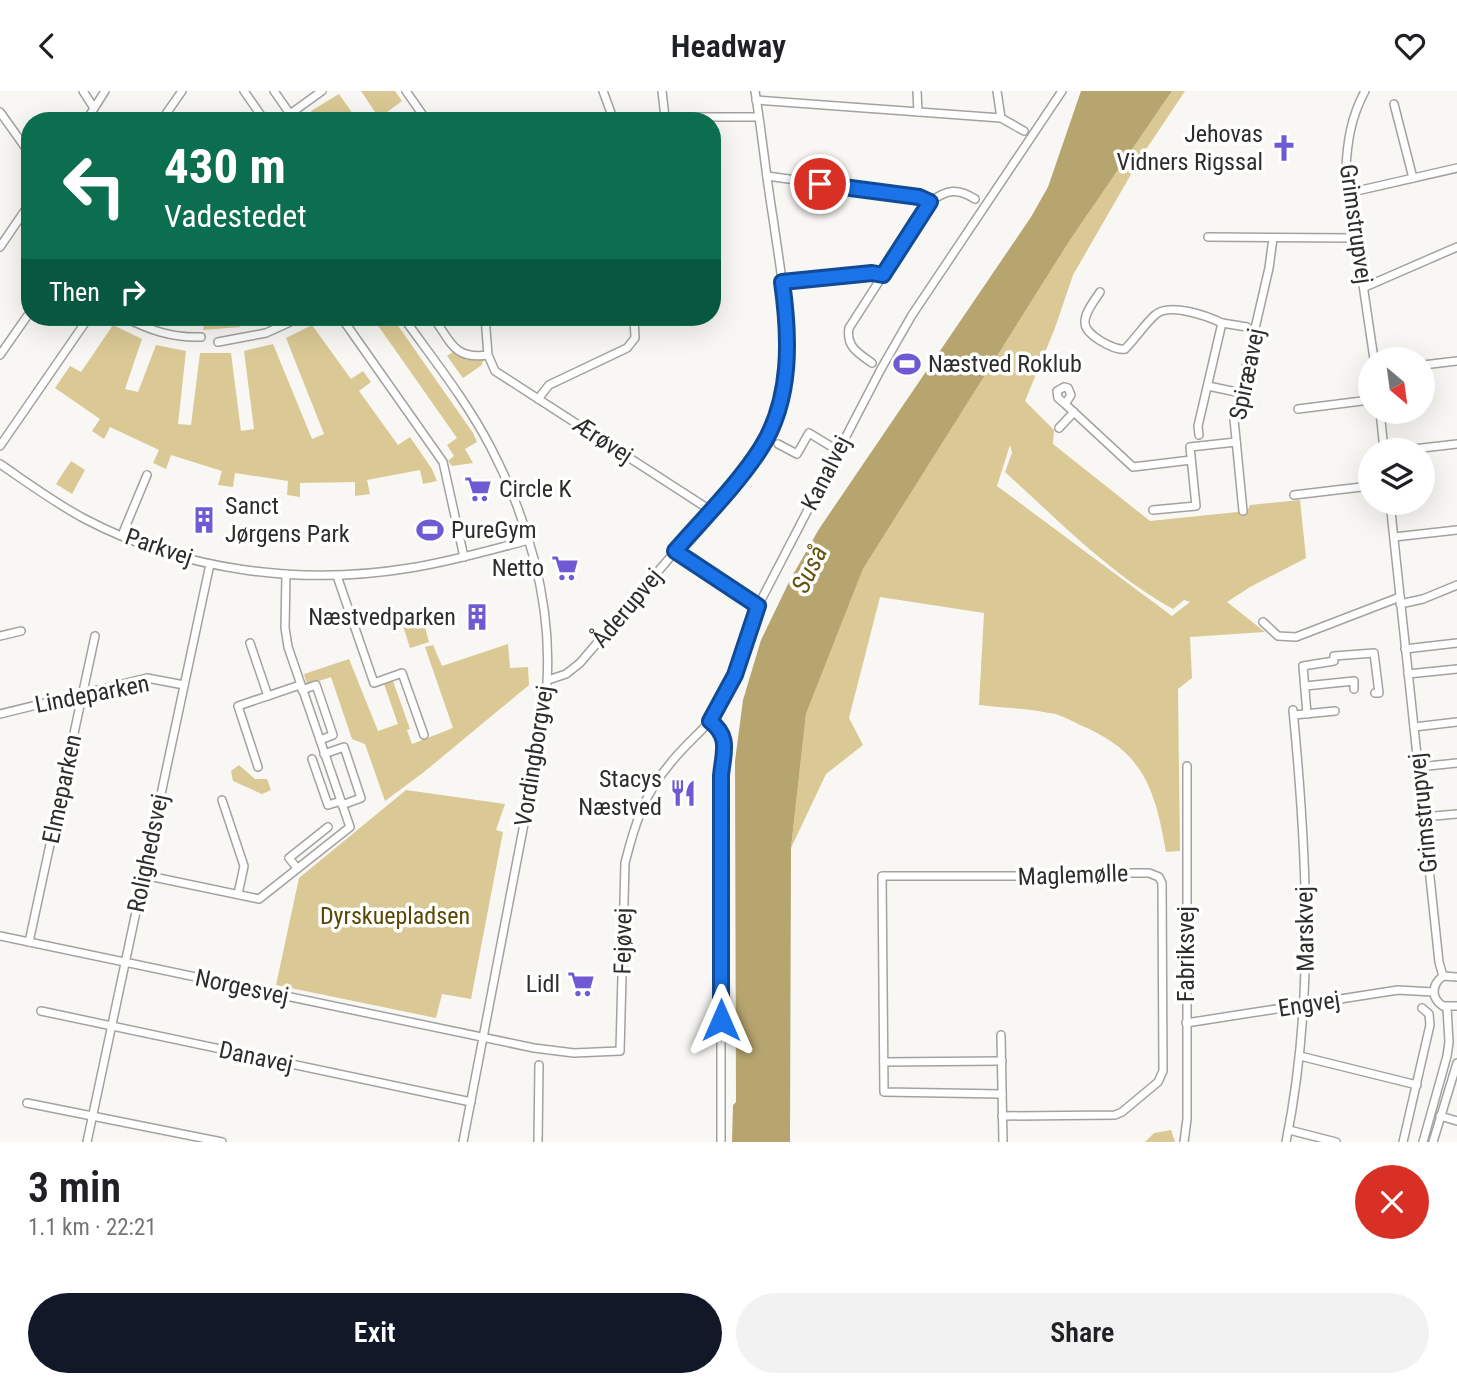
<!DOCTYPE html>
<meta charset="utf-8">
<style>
body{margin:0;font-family:"Roboto Condensed",sans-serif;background:#f2f2f2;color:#202124;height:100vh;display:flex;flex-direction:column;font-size:26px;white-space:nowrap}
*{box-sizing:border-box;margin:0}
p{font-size:23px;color:#757577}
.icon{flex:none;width:38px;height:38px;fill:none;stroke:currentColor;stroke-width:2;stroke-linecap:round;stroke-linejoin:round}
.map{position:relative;height:1051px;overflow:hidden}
.side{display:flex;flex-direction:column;background:#fff;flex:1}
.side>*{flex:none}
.top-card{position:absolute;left:21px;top:21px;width:700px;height:214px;border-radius:28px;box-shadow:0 7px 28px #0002;background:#0b6e4f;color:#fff;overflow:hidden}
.needle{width:46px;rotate:151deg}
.tools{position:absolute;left:1358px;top:256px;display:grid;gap:14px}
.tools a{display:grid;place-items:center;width:77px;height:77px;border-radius:50%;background:#fff;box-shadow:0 7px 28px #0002;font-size:35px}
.pin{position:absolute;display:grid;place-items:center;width:60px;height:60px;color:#fff;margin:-30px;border:4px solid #fff;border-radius:50%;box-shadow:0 2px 7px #0007}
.me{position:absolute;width:77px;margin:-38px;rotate:0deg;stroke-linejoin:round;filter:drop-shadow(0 0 5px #0008)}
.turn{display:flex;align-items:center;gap:24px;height:147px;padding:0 28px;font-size:32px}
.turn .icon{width:91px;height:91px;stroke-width:2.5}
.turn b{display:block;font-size:49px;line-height:60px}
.then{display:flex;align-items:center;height:66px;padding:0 28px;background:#0003;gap:14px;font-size:26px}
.round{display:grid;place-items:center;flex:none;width:74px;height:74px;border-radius:37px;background:#f2f2f2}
.headline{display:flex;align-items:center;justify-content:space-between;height:119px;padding:0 28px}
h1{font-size:42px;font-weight:600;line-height:52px}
.button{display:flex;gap:14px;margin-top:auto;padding:14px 28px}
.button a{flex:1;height:80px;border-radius:42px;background:#111827;color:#fff;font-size:28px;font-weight:600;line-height:80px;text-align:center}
.button a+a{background:#f2f2f2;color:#202124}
header{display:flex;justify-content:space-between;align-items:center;height:91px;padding:0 28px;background:#fff;font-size:32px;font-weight:600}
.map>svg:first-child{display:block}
</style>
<header><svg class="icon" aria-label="back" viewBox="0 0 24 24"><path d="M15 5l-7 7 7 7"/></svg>Headway<svg class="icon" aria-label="heart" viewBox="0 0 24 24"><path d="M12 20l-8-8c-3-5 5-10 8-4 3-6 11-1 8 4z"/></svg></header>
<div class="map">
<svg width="1457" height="1051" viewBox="0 0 1457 1051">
<rect width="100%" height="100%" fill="#f8f7f3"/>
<g fill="#dac994" fill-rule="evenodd">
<path d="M361,0h34l7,10 -23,17z"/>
<path d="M1172,0h13l-44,66 -68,118 -18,53 -30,73 29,29 -1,14 97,77 97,-10 3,-6 50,-5 6,58 -56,29 -23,15 38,30 -75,5 2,41 -14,11 2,162 -14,1c-11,-64 -23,-101 -86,-127 -10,-5 -20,-11 -31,-12 -23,-5 -47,-5 -70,-8l5,-92 -104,-16 -31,121 14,27 -37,29 -35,74 15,-134 57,-145 207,-329zM1010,354l2,8 -7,19c53,48 105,102 168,137l11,-9 6,2 -18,14 -175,-130z"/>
<path d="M339,3l19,27h-40l-7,-10z"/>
<path d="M206,226h32l2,10 -37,3z"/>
<path d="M372,226h20l81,116 4,9 -12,7 8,14 -21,3 -4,-5 6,-5 -7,-11 10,-7z"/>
<path d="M113,234l29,14 -17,50 13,3 18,-47 30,6 -8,73 13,1 9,-72h31l10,78 13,-2 -10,-78 29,-7 39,95 12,-5 -38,-96 26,-13 39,54 12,-8 8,11 -12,9 39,54 12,-8 22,32 5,12 -14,3 -3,-14 -53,10 3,14 -15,2v-14l-55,1v14l-13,-2 1,-14 -53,-8 -2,14 -15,-2 4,-14 -51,-16 -5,14 -13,-6 6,-13 -49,-23 -6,12 -12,-8 8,-12 -45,-31 15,-22 11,6z"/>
<path d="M454,260l13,9h16l-1,5 -19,13 -16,-22z"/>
<path d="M71,370l14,9 -13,24 -16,-10z"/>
<path d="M423,529l6,22 -19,6 -7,-22z"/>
<path d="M508,553l2,24 18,-1 1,18 -105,87 -39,29 -20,-57 -13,-5 -21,-62 -24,8 -3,-11 45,-15 29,72 20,-7 -14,-40 9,-3 17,48 -3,1 5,14 41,-16 -28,-81 8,-2 9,21z"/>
<path d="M239,674l16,14h12l4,11 -9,4 -29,-13 -2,-10z"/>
<path d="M406,699l99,14 -9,26 7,2 -32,167 -29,-5 -6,24 -160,-33 23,-107z"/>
<path d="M1171,1039l4,12h-30l9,-9z"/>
</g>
<path fill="#b6a56e" d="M1081,0h91l-102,149 -207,329 -57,145 -15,134 -1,294h-58l1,-37 3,-3 -1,-341 8,-61 18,-60 29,-60 29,-51 212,-312 17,-30z"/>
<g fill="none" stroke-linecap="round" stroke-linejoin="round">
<defs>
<g id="minor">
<path d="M83,0l11,17"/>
<path d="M244,0l21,30"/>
<path d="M274,0l21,30"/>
<path d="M406,0l21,30"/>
<path d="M603,0l11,30"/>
<path d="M662,0l3,26"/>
<path d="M917,0l1,21"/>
<path d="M997,0l4,27"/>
<path d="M1365,0c-14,26 -18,51 -19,79l28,189"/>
<path d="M756,9l245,18 23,13"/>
<path d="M1394,13l19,74"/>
<path d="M0,21l30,42"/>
<path d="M290,23l32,-23"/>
<path d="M86,30l19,-30"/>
<path d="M161,30l21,-30"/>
<path d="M643,30l22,-4h93"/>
<path d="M767,85l152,21 11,5c17,-13 28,-14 45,-3"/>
<path d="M1348,102l109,-25"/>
<path d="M1208,146l149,1"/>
<path d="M0,156l30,-44"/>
<path d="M782,191l90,-9 11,2"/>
<path d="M1365,196l92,-40"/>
<path d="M1100,201c-5,8 -16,21 -15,31 0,12 30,28 40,26 11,-11 19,-24 30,-34 14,-13 52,1 67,8l-24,103 1,9"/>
<path d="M124,226c25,13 48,21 77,20"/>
<path d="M341,226l102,145 21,95"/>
<path d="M403,226c30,42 63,83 87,129 37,71 62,154 57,236 0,16 -3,32 -5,48l-79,412"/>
<path d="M433,226c18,25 21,43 55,38"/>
<path d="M485,226l3,38 7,16 215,139"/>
<path d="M1222,232l25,4"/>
<path d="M218,251l48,-9 35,-16"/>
<path d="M0,264l30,-43"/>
<path d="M872,272c-14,-10 -26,-16 -23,-35l81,-126"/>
<path d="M1423,274l34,-4"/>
<path d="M1208,295l33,7"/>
<path d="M538,308l11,-14 78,-37 8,-10 -1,-21"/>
<path d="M1065,313l6,-9 -3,-7 -4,-1 -7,4 1,7 7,6 68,63 58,-7"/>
<path d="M1298,318l72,-9"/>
<path d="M1380,320l4,39"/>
<path d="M1059,337l15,-16"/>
<path d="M778,353l19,10 12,-21 28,17"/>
<path d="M0,355l89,-129"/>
<path d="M1405,359l52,-6"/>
<path d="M0,373c28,19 55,39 85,55 99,52 216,67 325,49 40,-6 80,-18 119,-28"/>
<path d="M1294,404l76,-9"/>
<path d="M1390,411l49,460 4,14"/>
<path d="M1153,419l43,-4 -6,-59 46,-5"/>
<path d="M1243,420l-9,-92 35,-151 4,-30"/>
<path d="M122,444l25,-60"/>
<path d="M1394,446l63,-7"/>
<path d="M675,460l83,55"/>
<path d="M337,485l37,107 28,-10 22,62"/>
<path d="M1400,513l23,-5 34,-14"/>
<path d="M1263,531l15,14 18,1 104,-40"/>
<path d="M0,545l21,-5"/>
<path d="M250,552l18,53"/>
<path d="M1405,558l52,-6"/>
<path d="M1408,583l49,-5"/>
<path d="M548,589l18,-6 14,-11 173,-203c51,-77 32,-157 20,-242 -7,-42 -11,-85 -18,-127"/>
<path d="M1305,595l49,-5v8"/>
<path d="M302,599l14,-5 17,50 -13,5"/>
<path d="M0,623l147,-36 37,7"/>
<path d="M1307,623l-4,-48 31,-5v-5l40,-3 5,40h-4"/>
<path d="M1294,624l41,-4"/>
<path d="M1414,636l43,-5"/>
<path d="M324,663l20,-7 17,51 -19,7"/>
<path d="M312,668l16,46 13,-4"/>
<path d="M258,676l-20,-61 62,-21"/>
<path d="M1418,676l39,-4"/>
<path d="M222,709l22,66 -6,28"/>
<path d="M1423,726l34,-3"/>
<path d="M297,777l-8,-10 39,-31"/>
<path d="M144,784l115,24 91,-72 -62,-180 -3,-19 1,-54"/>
<path d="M0,845l534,112 40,5 46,-2 5,-188c9,-36 19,-69 44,-98 12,-16 28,-29 41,-44"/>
<path d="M29,851l66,-306"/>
<path d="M1457,886l-14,-1c-12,9 -12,22 0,30h14"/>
<path d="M41,920l430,91"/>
<path d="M1186,932l212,-33 35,2"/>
<path d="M1001,944l2,107"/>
<path d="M1300,965l117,29"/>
<path d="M884,971l118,-1"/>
<path d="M1002,1003l-118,-2 -2,-216h181l9,-3h77l10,4 3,6 1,188 -5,11 -36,30 -7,3 -113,1"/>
<path d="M27,1012l195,39"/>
<path d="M1440,1025l17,5"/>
<path d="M1289,1039l47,12"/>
<path d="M87,1051l123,-578"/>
<path d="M538,1051l1,-77"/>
<path d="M721,1051v-366c2,-23 10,-40 -11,-55l17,-26 8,-19 23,-70 123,-237 31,-54 150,-224"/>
<path d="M1184,1051l3,-23v-353"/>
<path d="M1286,1051c29,-142 21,-288 7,-432"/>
<path d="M1403,1051l27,-117 -1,-11 -7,-6"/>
<path d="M1423,1051l24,-86 2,-14 -2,-34"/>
<path d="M1433,1051l24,-79"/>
</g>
</defs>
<use href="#minor" stroke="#a3a29f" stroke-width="10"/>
<use href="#minor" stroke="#fff" stroke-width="7"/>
</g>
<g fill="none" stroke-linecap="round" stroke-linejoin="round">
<defs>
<path id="route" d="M721,929v-244c2,-23 10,-39 -11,-55l25,-46 23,-69 -83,-55c28,-32 64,-68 86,-103 31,-49 29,-110 21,-166l90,-9 11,2 47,-73 -11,-5 -99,-13"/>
</defs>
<use href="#route" stroke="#114b97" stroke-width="18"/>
<use href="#route" stroke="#1a73e8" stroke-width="12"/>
</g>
<defs>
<symbol id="church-bare" viewBox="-9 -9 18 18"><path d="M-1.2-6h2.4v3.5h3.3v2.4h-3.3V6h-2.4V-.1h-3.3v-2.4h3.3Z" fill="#705ad4" stroke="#fff" stroke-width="2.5" paint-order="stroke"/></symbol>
<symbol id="stadium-bare" viewBox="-9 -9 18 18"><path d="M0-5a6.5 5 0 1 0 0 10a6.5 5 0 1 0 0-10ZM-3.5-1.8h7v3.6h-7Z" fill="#705ad4" stroke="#fff" stroke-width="2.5" paint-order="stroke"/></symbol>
<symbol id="supermarket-bare" viewBox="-9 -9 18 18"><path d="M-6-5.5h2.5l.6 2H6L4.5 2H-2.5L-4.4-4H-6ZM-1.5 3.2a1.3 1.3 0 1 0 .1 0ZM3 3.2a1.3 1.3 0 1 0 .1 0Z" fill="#705ad4" stroke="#fff" stroke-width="2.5" paint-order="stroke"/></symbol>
<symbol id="building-bare" viewBox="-9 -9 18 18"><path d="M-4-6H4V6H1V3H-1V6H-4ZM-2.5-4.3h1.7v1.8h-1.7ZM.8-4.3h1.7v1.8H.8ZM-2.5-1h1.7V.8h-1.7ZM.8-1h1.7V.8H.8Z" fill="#705ad4" stroke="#fff" stroke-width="2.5" paint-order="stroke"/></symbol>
<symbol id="restaurant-bare" viewBox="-9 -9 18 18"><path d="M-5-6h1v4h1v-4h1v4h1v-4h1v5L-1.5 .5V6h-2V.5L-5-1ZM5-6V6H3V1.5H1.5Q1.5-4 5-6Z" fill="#705ad4" stroke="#fff" stroke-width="2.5" paint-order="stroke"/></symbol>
</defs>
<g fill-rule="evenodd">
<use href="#church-bare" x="1265" y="38" width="38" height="38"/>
<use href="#stadium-bare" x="888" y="254" width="38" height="38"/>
<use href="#supermarket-bare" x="459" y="379" width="38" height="38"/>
<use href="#building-bare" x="185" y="410" width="38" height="38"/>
<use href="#stadium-bare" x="411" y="420" width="38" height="38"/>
<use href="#supermarket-bare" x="546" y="458" width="38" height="38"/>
<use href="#building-bare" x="458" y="507" width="38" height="38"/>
<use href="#restaurant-bare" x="664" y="683" width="38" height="38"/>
<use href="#supermarket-bare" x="562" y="874" width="38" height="38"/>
</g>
<g text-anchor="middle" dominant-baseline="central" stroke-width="7" stroke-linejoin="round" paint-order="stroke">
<g font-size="24" fill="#2d2d2b" stroke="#fff" text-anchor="end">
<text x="1263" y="43">Jehovas<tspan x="1263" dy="28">Vidners Rigssal</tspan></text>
<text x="928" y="273" text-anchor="start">Næstved Roklub</text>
<text x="499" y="398" text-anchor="start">Circle K</text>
<text x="225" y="415" text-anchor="start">Sanct<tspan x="225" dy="28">Jørgens Park</tspan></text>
<text x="451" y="439" text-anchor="start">PureGym</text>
<text x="544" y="477">Netto</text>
<text x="456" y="526">Næstvedparken</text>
<text x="662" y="688">Stacys<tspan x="662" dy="28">Næstved</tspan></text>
<text x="560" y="893">Lidl</text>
</g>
<g font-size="24" fill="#2d2d2b" stroke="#fff">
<text transform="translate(1356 133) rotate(82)">Grimstrupvej</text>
<text transform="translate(1247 283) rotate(-78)">Spiræavej</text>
<text transform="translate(603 349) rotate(33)">Ærøvej</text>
<text transform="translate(826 382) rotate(-63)">Kanalvej</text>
<text transform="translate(159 456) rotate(19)">Parkvej</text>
<text transform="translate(627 517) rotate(-50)">Åderupvej</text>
<text transform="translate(92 603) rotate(-11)">Lindeparken</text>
<text transform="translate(534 665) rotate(-81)">Vordingborgvej</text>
<text transform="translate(62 698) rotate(-78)">Elmeparken</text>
<text transform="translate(1423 722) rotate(-96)">Grimstrupvej</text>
<text transform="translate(148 762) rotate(-78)">Rolighedsvej</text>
<text transform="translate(1073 784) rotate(-2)">Maglemølle</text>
<text transform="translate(1305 838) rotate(-91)">Marskvej</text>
<text transform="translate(623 850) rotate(-89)">Fejøvej</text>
<text transform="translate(1186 863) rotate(-90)">Fabriksvej</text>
<text transform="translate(242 896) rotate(12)">Norgesvej</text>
<text transform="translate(1309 913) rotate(-9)">Engvej</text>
<text transform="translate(256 966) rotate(12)">Danavej</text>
</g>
<g font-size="24" fill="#5a4800" stroke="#fff">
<text x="395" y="825">Dyrskuepladsen</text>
</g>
<g font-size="26" font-style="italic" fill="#655311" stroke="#fff">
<text transform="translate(809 478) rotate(-64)">Suså</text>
</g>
</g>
</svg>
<div class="tools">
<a><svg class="needle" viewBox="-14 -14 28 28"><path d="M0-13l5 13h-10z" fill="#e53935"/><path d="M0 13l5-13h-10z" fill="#757577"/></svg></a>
<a><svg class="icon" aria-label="layers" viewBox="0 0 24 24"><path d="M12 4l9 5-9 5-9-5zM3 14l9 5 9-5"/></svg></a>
</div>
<div class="pin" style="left:820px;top:93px;background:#d93025"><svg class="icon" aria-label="arrive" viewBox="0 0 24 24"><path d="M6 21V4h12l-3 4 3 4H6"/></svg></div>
<svg class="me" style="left:721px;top:929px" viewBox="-20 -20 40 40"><path d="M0-17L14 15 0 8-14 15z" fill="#1a73e8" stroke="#fff" stroke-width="4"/></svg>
<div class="top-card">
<div class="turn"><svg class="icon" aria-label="left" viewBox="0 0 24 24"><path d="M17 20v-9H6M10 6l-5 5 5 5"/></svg><div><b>430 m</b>Vadestedet</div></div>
<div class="then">Then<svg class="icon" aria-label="right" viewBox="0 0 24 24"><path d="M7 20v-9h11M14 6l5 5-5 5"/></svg></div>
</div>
</div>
<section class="side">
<div class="headline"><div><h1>3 min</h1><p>1.1 km · 22:21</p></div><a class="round" style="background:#d93025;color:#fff"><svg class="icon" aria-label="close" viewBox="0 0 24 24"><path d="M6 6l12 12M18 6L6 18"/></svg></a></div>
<div class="button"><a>Exit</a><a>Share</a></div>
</section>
